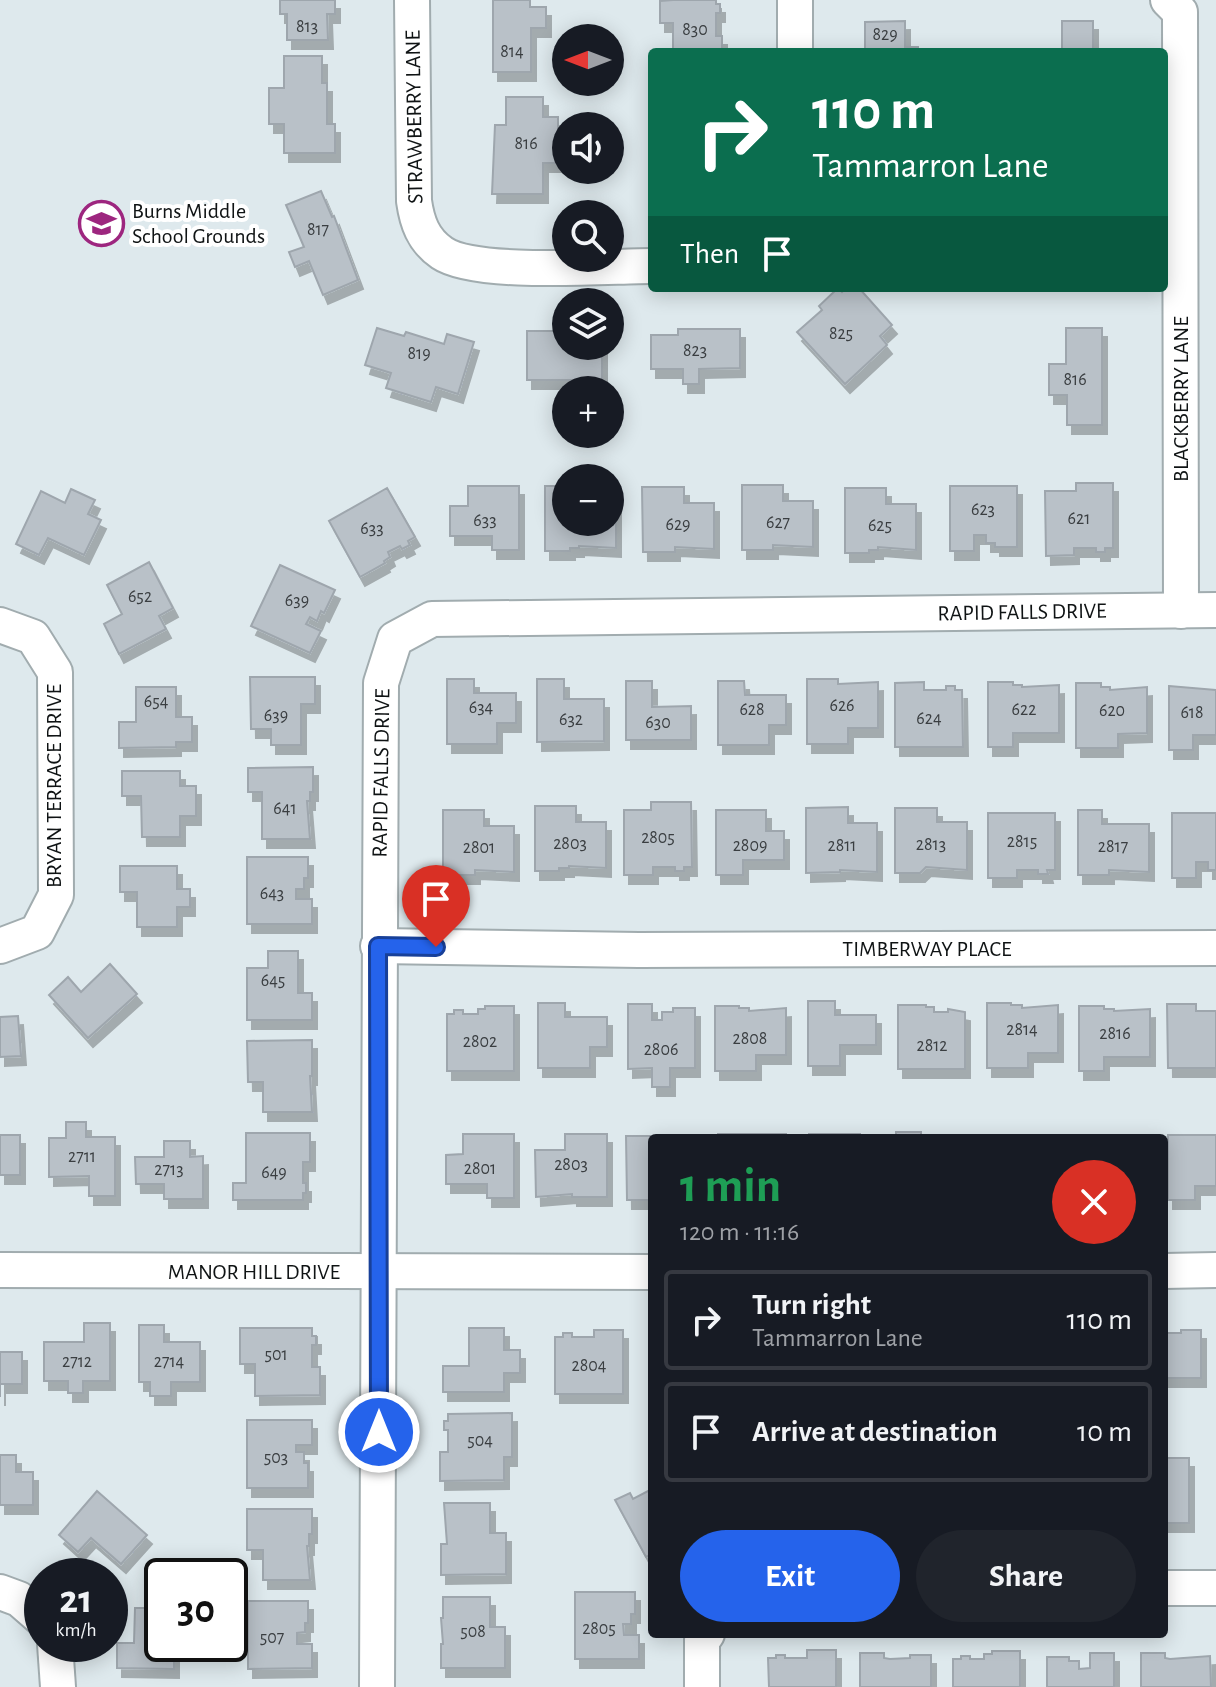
<!DOCTYPE html>
<meta charset="utf-8">
<style>
body{margin:0;font-family:"Alegreya Sans",sans-serif;background:#20242c;color:#f1f3f6;height:100vh;display:flex;flex-direction:column;font-size:30px;white-space:nowrap}
*{box-sizing:border-box;margin:0}
p{font-size:26px;color:#9ea1a6}
.icon{flex:none;width:44px;height:44px;fill:none;stroke:currentColor;stroke-width:2;stroke-linecap:round;stroke-linejoin:round}
.map{position:relative;flex:1;overflow:hidden}
.details{position:absolute;left:648px;top:1134px;width:520px;height:504px;display:flex;flex-direction:column;background:#171b24;border-radius:8px;box-shadow:0 4px 20px #0003}
.details>*{flex:none}
.banner{position:absolute;left:648px;top:48px;width:520px;height:244px;border-radius:8px;box-shadow:0 4px 20px #0003;background:#0b6e4f;color:#fff;overflow:hidden}
.needle{width:52px;rotate:270deg}
.buttons{position:absolute;left:552px;top:24px;display:grid;gap:16px}
.buttons a{display:grid;place-items:center;width:72px;height:72px;border-radius:50%;background:#171b24;box-shadow:0 4px 20px #0003;font-size:40px}
.speed{position:absolute;left:24px;top:1558px;display:flex;gap:16px;font-size:40px;font-weight:700;text-align:center}
.speed>*{display:grid;place-content:center;width:104px;height:104px;border-radius:50%;background:#171b24;box-shadow:0 4px 20px #0003;line-height:1}
.speed small{font-size:20px;font-weight:400}
.speed .limit{border:4px solid #111;border-radius:12px;background:#fff;color:#111}
.pin{position:absolute;display:grid;place-items:center;width:68px;height:68px;color:#fff;margin:-82px -34px;border-radius:50% 50% 50% 0;rotate:-45deg;box-shadow:0 0 8px #0007}
.pin .icon{rotate:45deg}
.me{position:absolute;width:88px;margin:-44px;rotate:0deg;stroke-linejoin:round;filter:drop-shadow(0 0 6px #0008)}
.turn{display:flex;align-items:center;gap:28px;height:168px;padding:0 32px;font-size:36px}
.turn .icon{width:104px;height:104px;stroke-width:2.5}
.turn b{display:block;font-size:56px;line-height:68px}
.then{display:flex;align-items:center;height:76px;padding:0 32px;background:#0003;gap:16px;font-size:30px}
.round{display:grid;place-items:center;flex:none;width:84px;height:84px;border-radius:42px;background:#20242c}
.head{display:flex;align-items:center;justify-content:space-between;height:136px;padding:0 32px}
h1{font-size:48px;font-weight:600;line-height:60px;color:#1e9e55}
.action{display:flex;gap:16px;margin-top:auto;padding:16px 32px}
.action a{flex:1;height:92px;border-radius:48px;background:#2563eb;color:#fff;font-size:32px;font-weight:600;line-height:92px;text-align:center}
.action a+a{background:#20242c;color:#f1f3f6}
ul{padding:0;list-style:none}
li{display:flex;align-items:center;gap:24px;height:100px;margin:0 16px 12px;padding:0 16px;border:4px solid #363941;border-radius:8px}
li div{flex:1}
li b{display:block;font-size:30px}
li em{font-style:normal}
.map>svg:first-child{display:block}
</style>
<div class="map">
<svg width="1216" height="1687" viewBox="0 0 1216 1687">
<defs>
<filter id="shadow"><feDropShadow dx="5" dy="9" stdDeviation="0" flood-color="#0004"/></filter>
</defs>
<rect width="100%" height="100%" fill="#dee9ed"/>
<g fill="#b9c1c8" stroke="#9ea6ad" stroke-width="2" filter="url(#shadow)">
<path d="M280,0h55v14h-8l1,26h-41v-26h-7z"/>
<path d="M493,0h37v7h16v21h-15v44h-38z"/>
<path d="M673,0h43v4h4v9h-4v23h6v16h-49v-29h-13v-22z"/>
<path d="M905,21v26h13v5h-53v-30z"/>
<rect x="1062" y="21" width="31" height="31"/>
<path d="M284,56h38v27h5v41h8v29h-51v-29h-15v-36h15z"/>
<path d="M506,97h37v20h15v46h-15v31h-51l3,-69h11z"/>
<path d="M321,191l11,26 2,-1 24,64 -35,15 -14,-34 -14,6 -6,-15 15,-5 -18,-42z"/>
<path d="M838,288l4,4 4,-4h13l33,37 -12,11 7,9 -42,39 -48,-52 25,-22 -3,-4z"/>
<path d="M377,328l27,8 2,-4 38,12 3,-10 27,8 -16,52 -22,-7 -5,15 -45,-14 5,-15 -26,-8z"/>
<path d="M1066,328h36v97h-35v-30h-18v-31h17z"/>
<path d="M678,329h62v39l-41,1v15h-16v-15h-32v-34h27z"/>
<path d="M527,331h28l1,7h10v8h36v34h-75z"/>
<path d="M1076,483h37v65h-8v4h-9v-4h-22v7l-28,1 -1,-65h31z"/>
<path d="M742,485h41v16h30v46l-40,-2v5h-31z"/>
<path d="M468,486h51v64h-27v-14h-42v-30h18z"/>
<path d="M545,486h21v36h44v-21h6v47l-37,-2v2h-9v3h-25z"/>
<path d="M950,486h67v61h-22v-4h-9v-8h-12v16h-24z"/>
<path d="M642,487h42v16h30v46l-39,-2v5h-32z"/>
<path d="M387,488l28,49 -7,4 2,4 -8,4 -2,-3 -12,6 2,5 -6,4 1,2 -25,14 -31,-56z"/>
<path d="M845,488h41v16h30v46l-38,-3v3h-9v3h-24z"/>
<path d="M71,489l24,11 -7,14 13,6 -17,35 -36,-17 -9,17 -23,-11 25,-53 24,12z"/>
<path d="M149,562l24,46 -14,8 7,13 -47,25 -15,-30 18,-10 -15,-29z"/>
<path d="M280,565l55,25 -11,23 -3,-2 -4,10 -7,-4 -4,7 15,7 -11,22 -59,-27z"/>
<path d="M250,677h65v27h-14v41h-30v-16h-20z"/>
<path d="M447,679h27v14h42v30h-19v21h-50z"/>
<path d="M537,679h27v20h40v42l-67,1z"/>
<path d="M807,679h31v5l40,-2v46h-30v16h-41z"/>
<path d="M626,681h26v26l39,-1v34h-65z"/>
<path d="M718,681h26l1,14h41v30h-17v20h-51z"/>
<path d="M924,682v8h22v-4h9v4h7l1,57h-68v-64z"/>
<path d="M988,682h25v3h9v2l37,-2v48h-46v14h-25z"/>
<path d="M1076,683h25v4h9v3l37,-3v46l-29,1v14h-42z"/>
<path d="M1169,686l47,4v45h-23v15h-24z"/>
<path d="M136,687h40v30h16v25h-16v5l-57,1v-26h17z"/>
<path d="M313,767v25h-3v9h-3l3,38h-48v-47h-14v-24z"/>
<path d="M122,771h58v15h16v30h-16v21h-38l-1,-41h-19z"/>
<path d="M651,802h40l1,65h-8v4h-9v-4h-22v8h-29v-65h27z"/>
<path d="M535,806h41v16h30v46l-37,-2v2h-10v3h-24z"/>
<path d="M848,807v16h29v49l-37,-2v2l-34,1v-65z"/>
<path d="M895,808h42v14h30v48l-41,-3 -6,6h-25z"/>
<path d="M443,810h41v16h30v46l-39,-2v5h-32z"/>
<path d="M716,810h50v21h18v29h-41v15h-27z"/>
<path d="M1078,810h24v14h47v48l-40,-2v5h-31z"/>
<path d="M988,813h67v57h-8l1,4h-10v-4h-21v8h-29z"/>
<path d="M1172,813h44v57h-8v-8h-12v16h-24z"/>
<path d="M247,857h61v21h-4v11h-8v10h16v25h-65z"/>
<path d="M120,866h57v23h13v18h-13v20h-40v-35h-17z"/>
<path d="M268,951h30v42h14v27h-65v-52h21z"/>
<path d="M110,964l27,30 -49,44 -39,-43 19,-18 13,15z"/>
<path d="M808,1001h27v14h41v30h-36v21h-32z"/>
<path d="M538,1003h27v14h42v30h-17v21h-52z"/>
<path d="M987,1003h24v2h11v3l36,-3v48h-30v15h-41z"/>
<path d="M628,1004h24v16h10v-8h11v-4h22v60h-25v19h-18v-19l-24,1z"/>
<path d="M1167,1004h29v7h20v57h-48z"/>
<path d="M898,1005h28v2h8v5h14v-3l17,3v57h-67z"/>
<path d="M485,1006h29v65h-67v-57h7v-4h9v4h15v-5h7z"/>
<path d="M715,1006h24v2h10v3l37,-3v47h-30v16h-41z"/>
<path d="M1079,1006h25v3h10v2l36,-2v48h-46v14h-25z"/>
<path d="M18,1016l3,40 -21,1v-40z"/>
<path d="M312,1040v36h-2l2,36h-49v-30h-15l-1,-41z"/>
<path d="M66,1122h20v15h29v59h-26v-20l-40,1v-39h17z"/>
<rect x="896" y="1132" width="25" height="6"/>
<path d="M246,1133h64v29h-7v21h3v10h-3v7h-70v-17h13z"/>
<path d="M463,1134h51v64h-27v-14h-41v-29l17,-1z"/>
<path d="M565,1134h42v63h-35v-3l-36,3 -1,-47h30z"/>
<rect x="718" y="1134" width="68" height="4"/>
<rect x="809" y="1134" width="51" height="4"/>
<rect x="0" y="1135" width="20" height="40"/>
<rect x="1077" y="1135" width="42" height="3"/>
<path d="M1168,1135h48v51h-21v14h-27z"/>
<path d="M626,1136h68v2h-42v62h-25z"/>
<rect x="990" y="1136" width="68" height="2"/>
<path d="M164,1141h26v16l13,-1v43h-39v-15h-28l-1,-27h29z"/>
<path d="M84,1323h26v58h-27v12h-15v-12h-24v-39h40z"/>
<path d="M139,1325h25v17h36v40h-29v14h-21v-14h-11z"/>
<path d="M240,1328h72v8h4v9h-4v22h8v28l-65,1v-32h-15z"/>
<path d="M469,1328h35v22h16v23h-16v19h-61v-26h26z"/>
<path d="M594,1330h29v64h-68v-57h8v-4h9v4h22z"/>
<path d="M1181,1330h20v48h-37v-45h17z"/>
<path d="M0,1352h22v32h-22v13z"/>
<path d="M512,1413v44h-8v23l-64,1v-29h8v-22h-4v-9h4v-7z"/>
<path d="M247,1420h65v25h-16v7h8v11h4v25h-61z"/>
<path d="M0,1455h16v17h17v33h-33z"/>
<rect x="1164" y="1458" width="25" height="65"/>
<path d="M652,1489v65l-6,3 -31,-57 15,-7 3,6z"/>
<path d="M97,1491l50,44 -26,29 -30,-26 -13,14 -19,-17z"/>
<path d="M444,1503h46v30h16v41l-65,1v-31h6z"/>
<path d="M247,1509h65v25h-3v12h-2l3,34h-47v-30h-16z"/>
<path d="M575,1592h60v22h-4v10h-8l1,11h15v24h-64z"/>
<path d="M443,1597h47v30h15v41h-64v-24h2l-2,-26h2z"/>
<path d="M248,1601h60v22h-3v9l-8,1v11h15v24l-64,1z"/>
<path d="M135,1608h27v36h12v25l-57,-1v-25h17z"/>
<path d="M807,1650h29v37h-67l-1,-29h8v-3h9v3h22z"/>
<path d="M992,1651h28v36h-67v-28h8v-3h9v3h14v-5h8z"/>
<path d="M860,1653h24v5l6,1 20,-1v-3h21v32h-71z"/>
<path d="M1090,1653h24v34h-67v-30h22v4h10v8l11,-1z"/>
<path d="M1141,1653h24v5l5,1 40,-3 1,31h-70z"/>
</g>
<g fill="none" stroke-linecap="round" stroke-linejoin="round">
<defs>
<g id="minor">
<path d="M412,0l2,201c3,21 9,39 28,52 34,23 165,13 210,13"/>
<path d="M1168,0l12,12 1,599"/>
<path d="M795,52v-52"/>
<path d="M0,625l33,12 22,35 1,223 -19,37 -37,14"/>
<path d="M378,946l261,4 577,-2"/>
<path d="M0,1270l652,2"/>
<path d="M1164,1271l52,-1"/>
<path d="M1164,1588h52"/>
<path d="M0,1592l19,7 23,20"/>
<path d="M55,1644l3,43"/>
<path d="M377,1687l4,-1004 14,-44 37,-20 784,-9"/>
<path d="M702,1687v-47l5,-6"/>
</g>
</defs>
<use href="#minor" stroke="#a1acaf" stroke-width="38"/>
<use href="#minor" stroke="#fff" stroke-width="34"/>
</g>
<g fill="none" stroke-linecap="round" stroke-linejoin="round">
<defs>
<path id="route" d="M379,1432l-1,-486 58,1"/>
</defs>
<use href="#route" stroke="#184099" stroke-width="20"/>
<use href="#route" stroke="#2563eb" stroke-width="14"/>
</g>
<defs>
<symbol id="school-ring" viewBox="-11 -11 22 22"><circle r="9.5" fill="#fff" stroke="#9d267f" stroke-width="1.5"/><path d="M0-5L7-2L0 1L-7-2ZM-4 1L0 2.5L4 1V4Q0 6-4 4Z" fill="#9d267f"/></symbol>
</defs>
<g fill-rule="evenodd">
<use href="#school-ring" x="76" y="198" width="51" height="51"/>
</g>
<g text-anchor="middle" dominant-baseline="central" stroke-width="8" stroke-linejoin="round" paint-order="stroke">
<g font-size="18" fill="#3a3e41">
<text x="307" y="27">813</text>
<text x="695" y="30">830</text>
<text x="885" y="35">829</text>
<text x="512" y="52">814</text>
<text x="526" y="144">816</text>
<text x="318" y="230">817</text>
<text x="841" y="334">825</text>
<text x="695" y="351">823</text>
<text x="419" y="354">819</text>
<text x="1075" y="380">816</text>
<text x="983" y="510">623</text>
<text x="1079" y="519">621</text>
<text x="485" y="521">633</text>
<text x="778" y="523">627</text>
<text x="678" y="525">629</text>
<text x="880" y="526">625</text>
<text x="372" y="529">633</text>
<text x="140" y="597">652</text>
<text x="297" y="601">639</text>
<text x="156" y="702">654</text>
<text x="842" y="706">626</text>
<text x="481" y="708">634</text>
<text x="752" y="710">628</text>
<text x="1024" y="710">622</text>
<text x="1112" y="711">620</text>
<text x="1192" y="713">618</text>
<text x="276" y="716">639</text>
<text x="929" y="719">624</text>
<text x="571" y="720">632</text>
<text x="658" y="723">630</text>
<text x="285" y="809">641</text>
<text x="658" y="838">2805</text>
<text x="1022" y="842">2815</text>
<text x="570" y="844">2803</text>
<text x="931" y="845">2813</text>
<text x="750" y="846">2809</text>
<text x="842" y="846">2811</text>
<text x="1113" y="847">2817</text>
<text x="479" y="848">2801</text>
<text x="272" y="894">643</text>
<text x="273" y="981">645</text>
<text x="1022" y="1030">2814</text>
<text x="1115" y="1034">2816</text>
<text x="750" y="1039">2808</text>
<text x="480" y="1042">2802</text>
<text x="932" y="1046">2812</text>
<text x="661" y="1050">2806</text>
<text x="82" y="1157">2711</text>
<text x="571" y="1165">2803</text>
<text x="480" y="1169">2801</text>
<text x="169" y="1170">2713</text>
<text x="274" y="1173">649</text>
<text x="276" y="1355">501</text>
<text x="77" y="1362">2712</text>
<text x="169" y="1362">2714</text>
<text x="589" y="1366">2804</text>
<text x="480" y="1441">504</text>
<text x="276" y="1458">503</text>
<text x="599" y="1629">2805</text>
<text x="473" y="1632">508</text>
<text x="272" y="1638">507</text>
</g>
<g font-size="22" fill="#0f1314" stroke="#fff">
<text transform="translate(414 117) rotate(-91)">STRAWBERRY LANE</text>
<text transform="translate(1181 399) rotate(-90)">BLACKBERRY LANE</text>
<text transform="translate(1022 612) rotate(-1)">RAPID FALLS DRIVE</text>
<text transform="translate(381 773) rotate(-89)">RAPID FALLS DRIVE</text>
<text transform="translate(54 786) rotate(-90)">BRYAN TERRACE DRIVE</text>
<text x="927" y="949">TIMBERWAY PLACE</text>
<text x="254" y="1272">MANOR HILL DRIVE</text>
</g>
<g font-size="22" fill="#0f1314" stroke="#fff" text-anchor="start">
<text x="132" y="211">Burns Middle<tspan x="132" dy="25">School Grounds</tspan></text>
</g>
</g>
</svg>
<div class="buttons">
<a><svg class="needle" viewBox="-14 -14 28 28"><path d="M0-13l5 13h-10z" fill="#e53935"/><path d="M0 13l5-13h-10z" fill="#9ea1a6"/></svg></a>
<a><svg class="icon" aria-label="sound" viewBox="0 0 24 24"><path d="M4 9h4l5-4v14l-5-4H4zM17 9q2 3 0 6"/></svg></a>
<a><svg class="icon" aria-label="search" viewBox="0 0 24 24"><circle cx="10" cy="10" r="6"/><path d="M15 15l6 6"/></svg></a>
<a><svg class="icon" aria-label="layers" viewBox="0 0 24 24"><path d="M12 4l9 5-9 5-9-5zM3 14l9 5 9-5"/></svg></a>
<a>+</a>
<a>−</a>
</div>
<div class="speed"><div>21<small>km/h</small></div><div class="limit">30</div></div>
<div class="pin" style="left:436px;top:947px;background:#d93025"><svg class="icon" aria-label="arrive" viewBox="0 0 24 24"><path d="M6 21V4h12l-3 4 3 4H6"/></svg></div>
<svg class="me" style="left:379px;top:1432px" viewBox="-20 -20 40 40"><circle r="17" fill="#2563eb" stroke="#fff" stroke-width="3"/><path d="M0-11L8 9 0 5-8 9z" fill="#fff"/></svg>
<div class="banner">
<div class="turn"><svg class="icon" aria-label="right" viewBox="0 0 24 24"><path d="M7 20v-9h11M14 6l5 5-5 5"/></svg><div><b>110 m</b>Tammarron Lane</div></div>
<div class="then">Then<svg class="icon" aria-label="arrive" viewBox="0 0 24 24"><path d="M6 21V4h12l-3 4 3 4H6"/></svg></div>
</div>
<section class="details">
<div class="head"><div><h1>1 min</h1><p>120 m · 11:16</p></div><a class="round" style="background:#d93025;color:#fff"><svg class="icon" aria-label="close" viewBox="0 0 24 24"><path d="M6 6l12 12M18 6L6 18"/></svg></a></div>
<ul>
<li><svg class="icon" aria-label="right" viewBox="0 0 24 24"><path d="M7 20v-9h11M14 6l5 5-5 5"/></svg><div><b>Turn right</b><p>Tammarron Lane</p></div><em>110 m</em></li>
<li><svg class="icon" aria-label="arrive" viewBox="0 0 24 24"><path d="M6 21V4h12l-3 4 3 4H6"/></svg><div><b>Arrive at destination</b></div><em>10 m</em></li>
</ul>
<div class="action"><a>Exit</a><a>Share</a></div>
</section>
</div>
